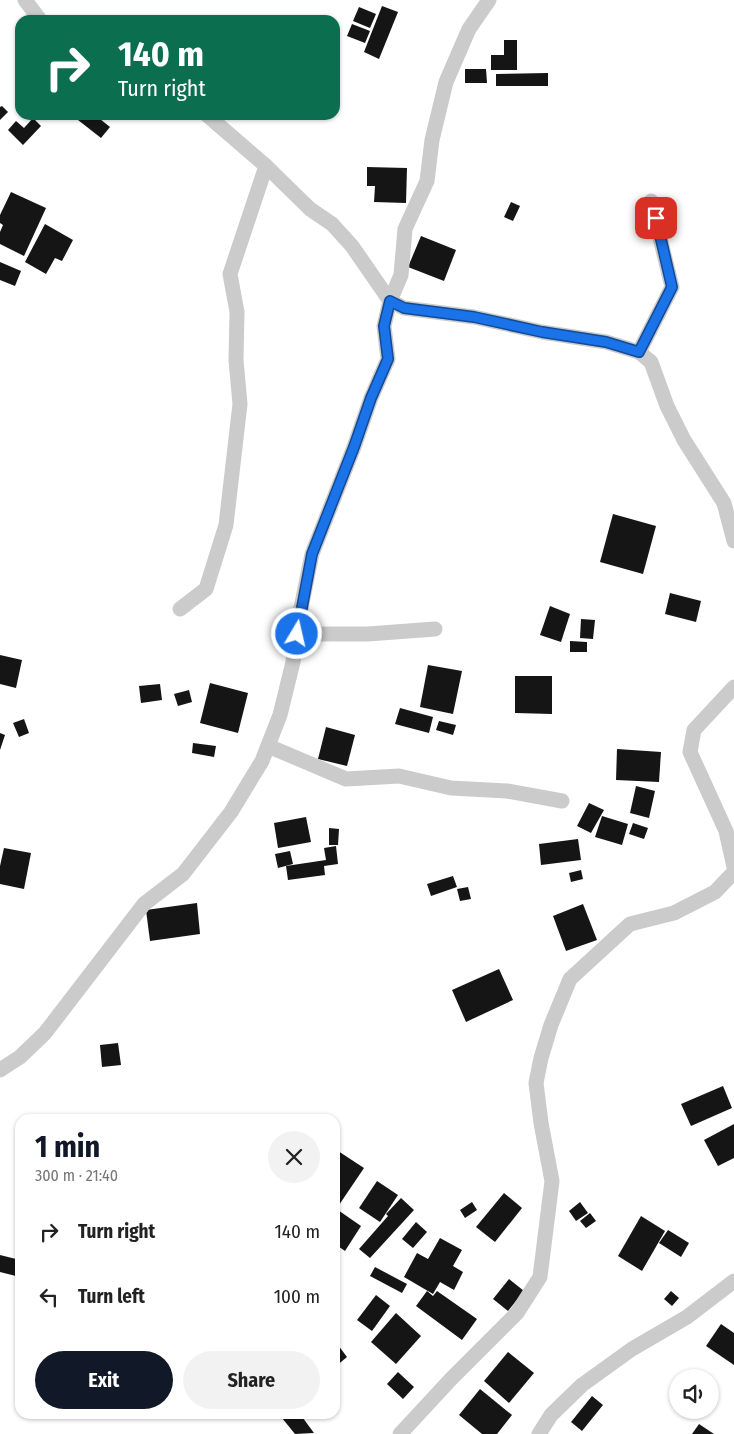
<!DOCTYPE html>
<meta charset="utf-8">
<style>
body{margin:0;font-family:"Fira Sans Condensed",sans-serif;background:#f2f2f2;color:#222;height:100vh;display:flex;flex-direction:column;font-size:19px;white-space:nowrap}
*{box-sizing:border-box;margin:0}
p{font-size:16px;color:#767676}
.icon{flex:none;width:28px;height:28px;fill:none;stroke:currentColor;stroke-width:2;stroke-linecap:round;stroke-linejoin:round}
.map{position:relative;flex:1;overflow:hidden}
.panel{position:absolute;left:15px;top:1114px;width:325px;height:305px;display:flex;flex-direction:column;background:#fff;border-radius:15px;box-shadow:0 1px 4px #0004}
.panel>*{flex:none}
.top-card{position:absolute;left:15px;top:15px;width:325px;height:105px;border-radius:15px;box-shadow:0 1px 4px #0004;background:#0b6e4f;color:#fff;overflow:hidden}
.tools{position:absolute;left:669px;top:1369px;display:grid;gap:10px}
.tools a{display:grid;place-items:center;width:50px;height:50px;border-radius:50%;background:#fff;box-shadow:0 1px 4px #0004;font-size:25px}
.pin{position:absolute;display:grid;place-items:center;width:42px;height:42px;color:#fff;margin:-21px;border-radius:10px;box-shadow:0 2px 8px #0006}
.me{position:absolute;width:55px;margin:-28px;rotate:9deg;stroke-linejoin:round;filter:drop-shadow(0 0 4px #0008)}
.turn{display:flex;align-items:center;gap:18px;height:105px;padding:0 20px;font-size:22px}
.turn .icon{width:65px;height:65px;stroke-width:2.5}
.turn b{display:block;font-size:35px;line-height:42px}
.round{display:grid;place-items:center;flex:none;width:52px;height:52px;border-radius:26px;background:#f2f2f2}
.headline{display:flex;align-items:center;justify-content:space-between;height:85px;padding:0 20px}
h1{font-size:30px;font-weight:700;line-height:38px;color:#111827}
.button{display:flex;gap:10px;margin-top:auto;padding:10px 20px}
.button a{flex:1;height:58px;border-radius:30px;background:#111827;color:#fff;font-size:20px;font-weight:700;line-height:58px;text-align:center}
.button a+a{background:#f2f2f2;color:#222}
ul{padding:0;list-style:none}
li{display:flex;align-items:center;gap:15px;height:65px;padding:0 20px}
li div{flex:1}
li b{display:block;font-size:19px}
li em{font-style:normal}
.map>svg:first-child{display:block}
</style>
<div class="map">
<svg width="734" height="1434" viewBox="0 0 734 1434">
<rect width="100%" height="100%" fill="#fff"/>
<g fill="#151515">
<path d="M382,6l16,6 -19,47 -15,-7z"/>
<path d="M359,7l17,7 -6,14 -17,-7z"/>
<path d="M352,24l18,7 -5,12 -18,-7z"/>
<path d="M504,40h13v30h-26v-15h13z"/>
<path d="M465,69h21l1,14h-22z"/>
<path d="M548,73v13h-52v-12z"/>
<path d="M2,106l6,6 -8,8v-13z"/>
<path d="M82,115h13l15,12 -9,11 -23,-18z"/>
<path d="M33,118l8,8 -18,19 -15,-15 8,-9 8,7z"/>
<path d="M367,167l40,1 -1,35 -32,-1 1,-16h-8z"/>
<path d="M11,192l35,16 -22,48 -24,-12v-12l3,-7 -3,-2v-8z"/>
<path d="M511,202l9,4 -7,15 -9,-4z"/>
<path d="M45,224l28,16 -11,21 -7,-3 -9,16 -21,-12z"/>
<path d="M421,236l35,14 -12,31 -36,-14z"/>
<path d="M0,262l21,9 -6,15 -15,-6z"/>
<path d="M613,514l43,12 -13,48 -43,-12z"/>
<path d="M670,593l31,8 -5,21 -31,-8z"/>
<path d="M550,606l20,8 -9,28 -21,-7z"/>
<path d="M581,619l14,1 -2,19 -13,-1z"/>
<path d="M570,641l17,1v10h-17z"/>
<path d="M0,655l22,5 -6,28 -16,-4z"/>
<path d="M428,665l34,6 -9,43 -33,-7z"/>
<path d="M515,676h37v38l-37,-1z"/>
<path d="M210,683l38,10 -10,40 -38,-10z"/>
<path d="M160,684l2,16 -21,3 -2,-17z"/>
<path d="M189,690l3,12 -14,4 -4,-12z"/>
<path d="M400,708l33,9 -4,16 -34,-9z"/>
<path d="M24,719l5,14 -10,4 -6,-14z"/>
<path d="M439,721l17,4 -3,10 -17,-5z"/>
<path d="M326,727l29,8 -8,31 -29,-7z"/>
<path d="M0,733l5,2 -5,15z"/>
<path d="M193,743l23,3 -2,11 -22,-4z"/>
<path d="M617,749l44,3 -2,30 -43,-2z"/>
<path d="M636,786l19,5 -6,27 -19,-5z"/>
<path d="M589,803l15,7 -13,23 -14,-7z"/>
<path d="M602,816l26,8 -6,21 -27,-8z"/>
<path d="M306,817l5,25 -33,6 -4,-25z"/>
<path d="M633,823l15,5 -4,11 -15,-5z"/>
<path d="M329,828l10,1 -1,16h-9z"/>
<path d="M578,839l3,21 -40,5 -2,-21z"/>
<path d="M336,846l2,18 -14,2 1,9 -37,5 -2,-14 40,-6 -2,-12z"/>
<path d="M4,848l27,5 -7,36 -24,-5v-18z"/>
<path d="M290,851l3,13 -15,4 -3,-14z"/>
<path d="M581,870l2,9 -12,3 -2,-9z"/>
<path d="M453,876l4,11 -26,9 -4,-12z"/>
<path d="M468,887l3,12 -11,2 -3,-12z"/>
<path d="M197,903l3,31 -50,7 -4,-31z"/>
<path d="M583,904l14,36 -31,11 -13,-35z"/>
<path d="M499,969l14,31 -47,22 -14,-32z"/>
<path d="M118,1043l3,22 -19,2 -2,-22z"/>
<path d="M723,1086l9,22 -41,18 -10,-22z"/>
<path d="M734,1124v34l-16,8 -14,-26z"/>
<path d="M335,1149l29,19 -25,37 -4,-3z"/>
<path d="M377,1181l21,14 -18,27 -21,-14z"/>
<path d="M504,1193l18,15 -27,34 -19,-15z"/>
<path d="M401,1198l13,12 -44,48 -11,-9 29,-33 -2,-2z"/>
<path d="M472,1202l5,8 -12,8 -5,-8z"/>
<path d="M580,1202l8,11 -12,8 -7,-10z"/>
<path d="M335,1208l26,18 -16,25 -10,-7z"/>
<path d="M590,1213l6,8 -10,7 -6,-7z"/>
<path d="M641,1216l24,15 -23,40 -24,-15z"/>
<path d="M416,1222l11,10 -14,16 -11,-9z"/>
<path d="M668,1230l21,13 -8,14 -22,-14z"/>
<path d="M440,1238l22,12 -9,16 10,6 -9,18 -14,-8 -7,12 -29,-17 13,-24 11,6z"/>
<path d="M0,1255l20,5 -4,16 -16,-4z"/>
<path d="M375,1267l32,17 -5,9 -32,-17z"/>
<path d="M509,1279l15,12 -16,20 -15,-12z"/>
<path d="M427,1291l6,5 4,-5 40,28 -15,21 -46,-34z"/>
<path d="M671,1291l8,7 -7,8 -8,-7z"/>
<path d="M376,1295l14,11 -18,25 -15,-11z"/>
<path d="M396,1313l25,23 -25,28 -25,-22z"/>
<path d="M721,1324l13,9v32l-28,-19z"/>
<path d="M335,1341l12,16 -12,10z"/>
<path d="M508,1352l26,21 -25,30 -25,-22z"/>
<path d="M398,1372l16,15 -11,12 -16,-15z"/>
<path d="M480,1389l32,26 -15,19h-15l-23,-19z"/>
<path d="M592,1396l11,9 -21,26 -11,-9z"/>
<path d="M288,1414h12l14,19 -19,1 -13,-16z"/>
<path d="M699,1424l15,10h-22z"/>
</g>
<g fill="none" stroke-linecap="round" stroke-linejoin="round">
<g stroke="#cbcbcb" stroke-width="15">
<path d="M25,0l15,20"/>
<path d="M489,0l-20,29 -23,53 -14,58 -5,41 -22,48 -4,46 -11,26 14,7 70,9 68,15 64,10 33,10 12,10 16,44 17,34 40,63 10,38"/>
<path d="M639,352l33,-65 -21,-86"/>
<path d="M180,609l26,-20 20,-64 14,-121 -4,-44 1,-48 -7,-38 36,-108"/>
<path d="M297,634h71l67,-5"/>
<path d="M734,687l-40,43 -4,22 36,79 8,36"/>
<path d="M268,746l78,33 53,-3 52,12 56,3 55,10"/>
<path d="M0,1070l20,-13 25,-24 99,-129 39,-30 48,-62 31,-51 18,-46 13,-53 7,-49 12,-59 42,-107 17,-49 17,-39 -4,-33 6,-25 -38,-55 -20,-22 -22,-15 -44,-43 -59,-51"/>
<path d="M400,1434l51,-55 66,-66 23,-36 12,-96 -11,-58 -5,-40 5,-25 10,-33 19,-46 60,-55 44,-11 41,-21 19,-20"/>
<path d="M539,1434l12,-19 31,-30 50,-36 55,-32 47,-36"/>
</g>
</g>
<g fill="none" stroke-linecap="round" stroke-linejoin="round">
<defs>
<path id="route" d="M297,634l15,-80 42,-107 17,-49 17,-39 -4,-33 6,-25 14,7 70,9 68,15 64,10 33,10 33,-65 -16,-69"/>
</defs>
<use href="#route" stroke="#114b97" stroke-width="12"/>
<use href="#route" stroke="#1a73e8" stroke-width="9"/>
</g>
</svg>
<div class="tools">
<a><svg class="icon" aria-label="sound" viewBox="0 0 24 24"><path d="M4 9h4l5-4v14l-5-4H4zM17 9q2 3 0 6"/></svg></a>
</div>
<div class="pin" style="left:656px;top:218px;background:#d93025"><svg class="icon" aria-label="arrive" viewBox="0 0 24 24"><path d="M6 21V4h12l-3 4 3 4H6"/></svg></div>
<svg class="me" style="left:297px;top:634px" viewBox="-20 -20 40 40"><circle r="17" fill="#1a73e8" stroke="#fff" stroke-width="3"/><path d="M0-11L8 9 0 5-8 9z" fill="#fff"/></svg>
<div class="top-card">
<div class="turn"><svg class="icon" aria-label="right" viewBox="0 0 24 24"><path d="M7 20v-9h11M14 6l5 5-5 5"/></svg><div><b>140 m</b>Turn right</div></div>
</div>
<section class="panel">
<div class="headline"><div><h1>1 min</h1><p>300 m · 21:40</p></div><a class="round"><svg class="icon" aria-label="close" viewBox="0 0 24 24"><path d="M6 6l12 12M18 6L6 18"/></svg></a></div>
<ul>
<li><svg class="icon" aria-label="right" viewBox="0 0 24 24"><path d="M7 20v-9h11M14 6l5 5-5 5"/></svg><div><b>Turn right</b></div><em>140 m</em></li>
<li><svg class="icon" aria-label="left" viewBox="0 0 24 24"><path d="M17 20v-9H6M10 6l-5 5 5 5"/></svg><div><b>Turn left</b></div><em>100 m</em></li>
</ul>
<div class="button"><a>Exit</a><a>Share</a></div>
</section>
</div>
